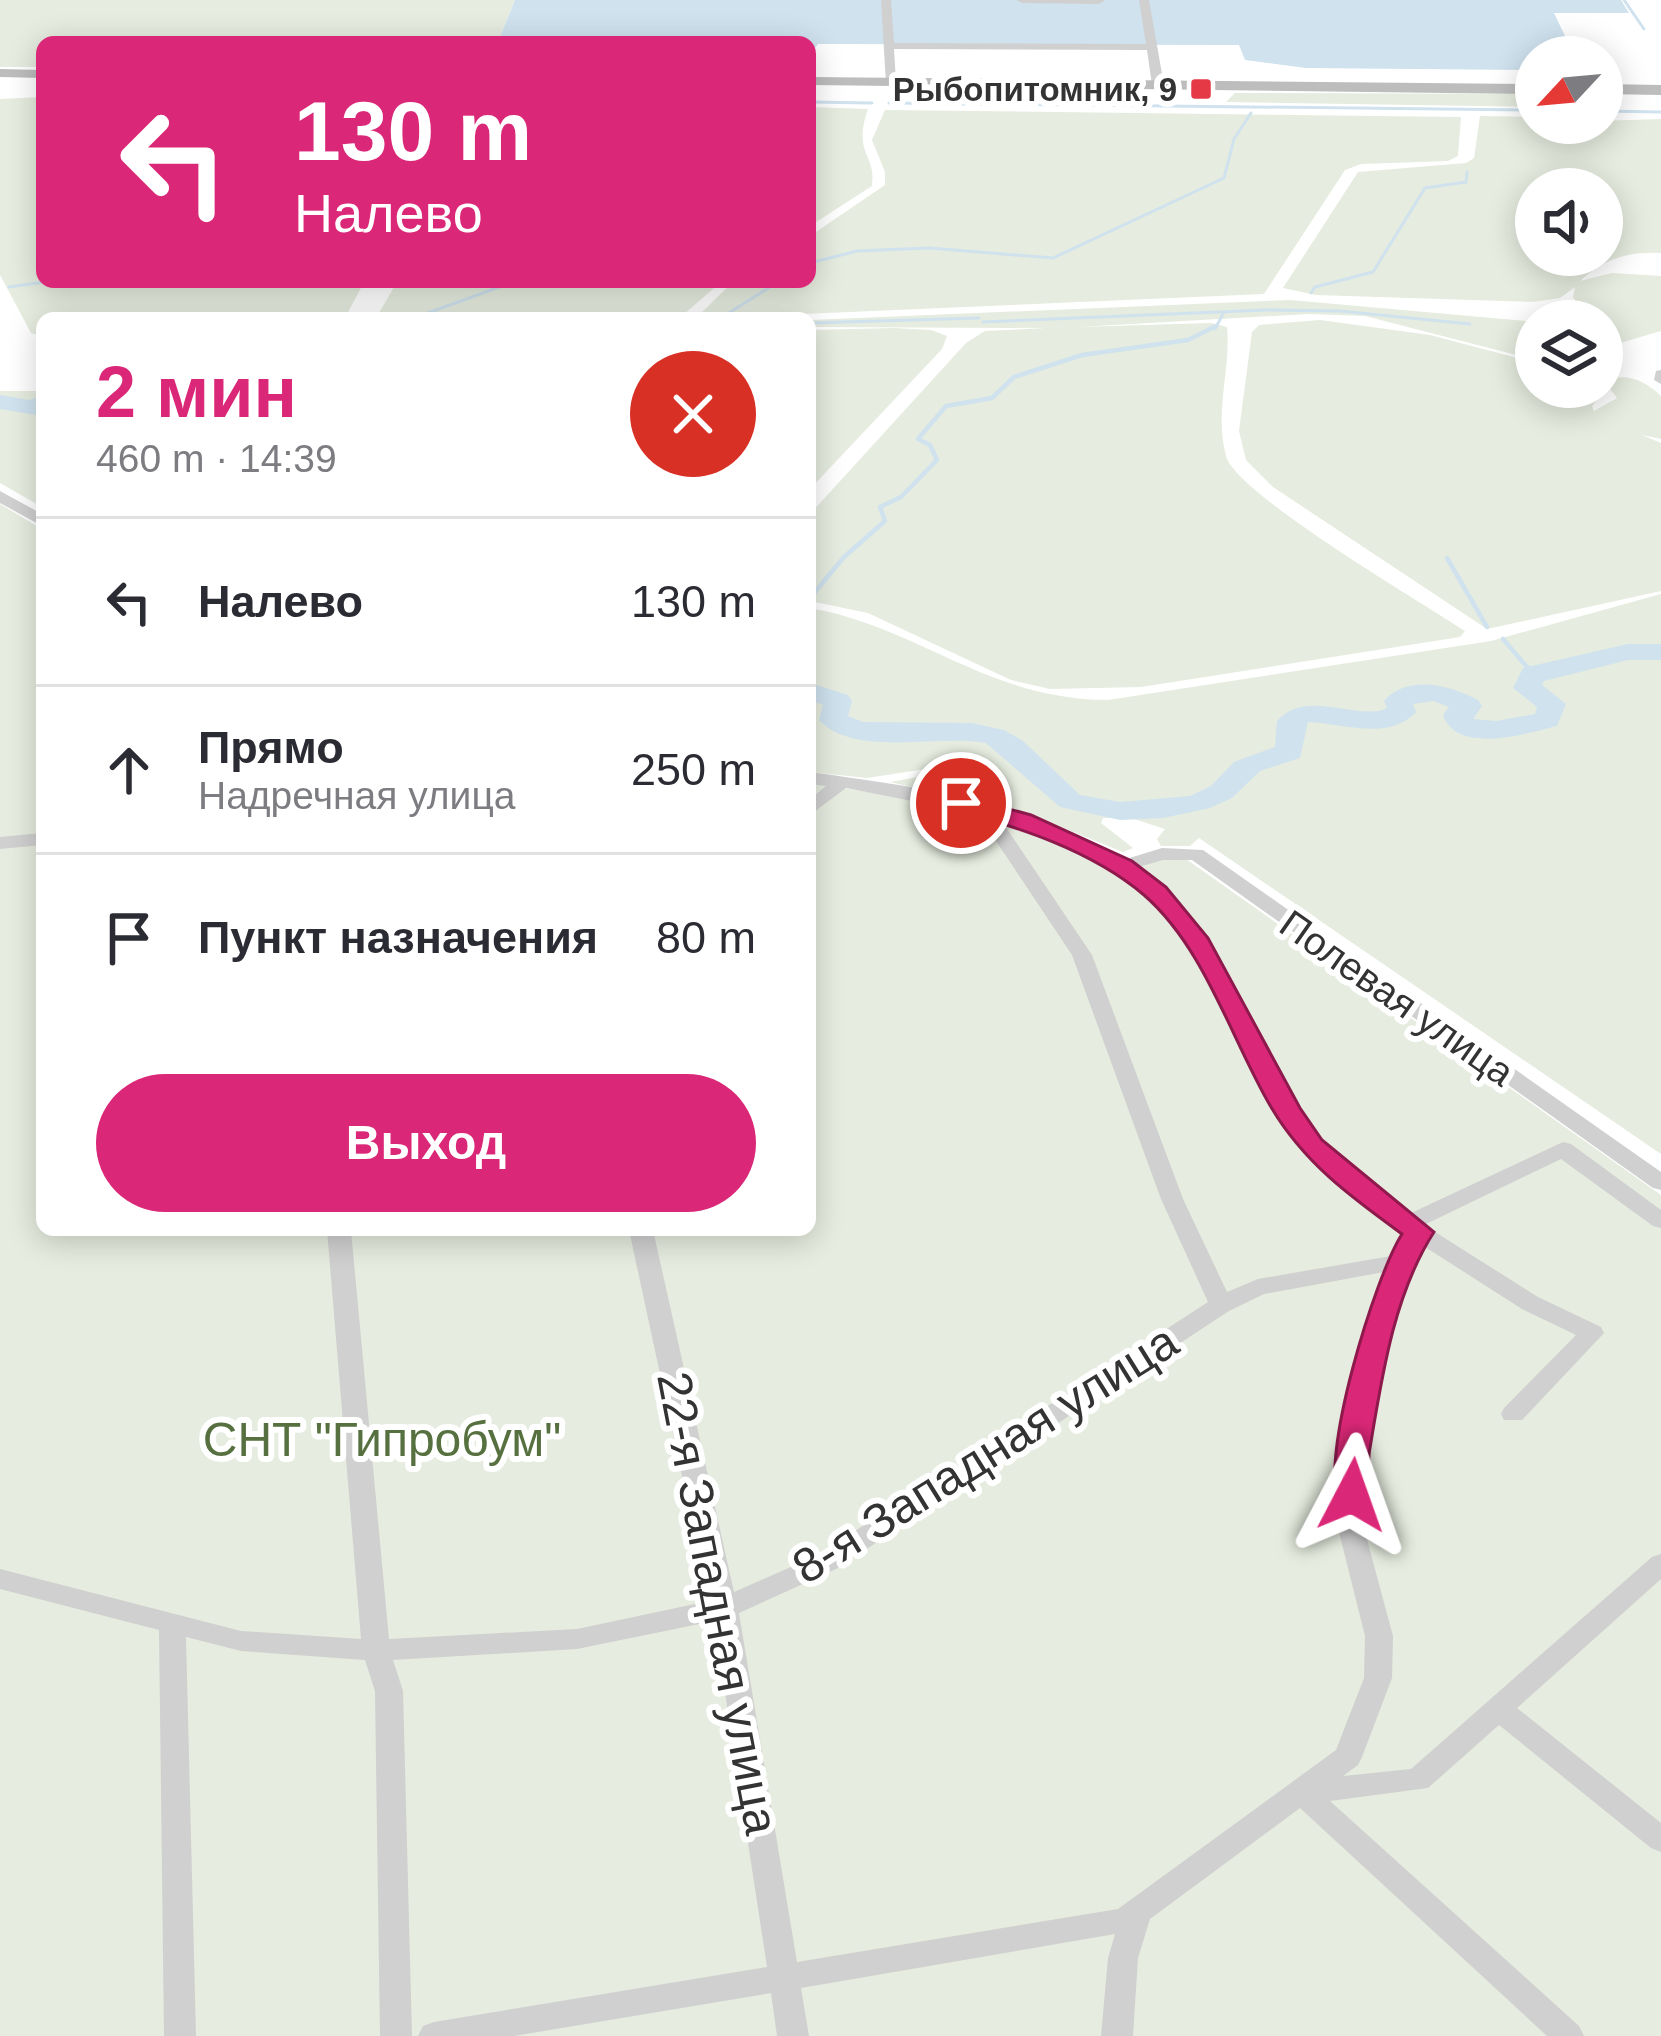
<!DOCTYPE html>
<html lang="ru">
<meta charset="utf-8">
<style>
body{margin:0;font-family:Helvetica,sans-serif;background:#f7f7f7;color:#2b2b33;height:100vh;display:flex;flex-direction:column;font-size:45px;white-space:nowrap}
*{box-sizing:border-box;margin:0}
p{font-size:39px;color:#7c7c81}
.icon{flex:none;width:66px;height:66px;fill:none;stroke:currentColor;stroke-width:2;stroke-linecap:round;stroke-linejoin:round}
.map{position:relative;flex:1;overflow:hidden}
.side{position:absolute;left:36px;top:312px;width:780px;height:924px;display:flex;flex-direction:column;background:#fff;border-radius:18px;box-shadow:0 6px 30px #0003}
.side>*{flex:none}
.hud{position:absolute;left:36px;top:36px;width:780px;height:252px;border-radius:18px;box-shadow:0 6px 30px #0003;background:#db2777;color:#fff;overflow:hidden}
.needle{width:78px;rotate:244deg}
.buttons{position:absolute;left:1515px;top:36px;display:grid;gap:24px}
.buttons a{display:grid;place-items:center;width:108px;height:108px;border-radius:50%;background:#fff;box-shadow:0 6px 30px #0003;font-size:60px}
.pin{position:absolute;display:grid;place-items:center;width:102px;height:102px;color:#fff;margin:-51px;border:6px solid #fff;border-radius:50%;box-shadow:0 3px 12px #0007}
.me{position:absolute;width:132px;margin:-66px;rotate:4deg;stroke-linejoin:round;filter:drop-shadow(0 0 9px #0008)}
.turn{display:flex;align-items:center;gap:42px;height:252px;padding:0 60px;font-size:54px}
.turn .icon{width:156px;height:156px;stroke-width:2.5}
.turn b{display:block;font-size:84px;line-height:102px}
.round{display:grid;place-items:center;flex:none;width:126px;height:126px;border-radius:63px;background:#f7f7f7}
.overview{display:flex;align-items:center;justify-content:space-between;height:204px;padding:0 60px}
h1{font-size:72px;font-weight:600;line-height:90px;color:#db2777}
.primary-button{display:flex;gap:24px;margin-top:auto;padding:24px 60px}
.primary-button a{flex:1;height:138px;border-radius:72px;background:#db2777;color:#fff;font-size:48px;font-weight:600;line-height:138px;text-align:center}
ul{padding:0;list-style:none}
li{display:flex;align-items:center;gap:36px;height:168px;padding:0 60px;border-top:3px solid #e1e1e2}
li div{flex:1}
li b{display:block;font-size:45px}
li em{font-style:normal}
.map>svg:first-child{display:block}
</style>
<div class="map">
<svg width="1661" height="2036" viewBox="0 0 1661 2036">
<rect width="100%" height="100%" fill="#fff"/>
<g fill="#e6ecdf" fill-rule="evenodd">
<path d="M0,0h515l-17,42h-456v25h-42z"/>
<path d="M938,90l177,6 19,7 -207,-4 -1,-4z"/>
<path d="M1235,93l301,1v13l-310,-5z"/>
<path d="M42,97v185h322l-19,36h-303v18l-11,-3 -31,-58v-176z"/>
<path d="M810,107l58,2c-16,45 9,45 4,77l-62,40z"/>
<path d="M885,110l576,7 -3,39 -10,5 -87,3 -16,6 -81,124 -528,23 -34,-5 31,-30h77v-46l75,-51v-13l-13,-32z"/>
<path d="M1480,116l56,1v6l125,-4v134c-33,-2 -57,6 -81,28l32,-8 49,3v55l-41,12 -18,13v-35h-32l15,-6 -12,-18 2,-10 -15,11 -28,4 -216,-7 -33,-7 75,-116 108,-9 8,-5zM1536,189h66v66h-66z"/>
<path d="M397,282h324l-38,33 -14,1 -293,2z"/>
<path d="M1290,300l246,22v38l-171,-44 -56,-2 -231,13 133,-4 16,4c4,44 -13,84 -1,129 10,38 197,147 239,175l-5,6 -319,50 -91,2 -39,-9 -143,-67 -58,-12v-87l156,-171 19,-12 61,-3 -236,-1v-7z"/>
<path d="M1320,320l110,15 106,28v24h59l7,7 -10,12 2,5 23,-13 -12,-16c20,-11 40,-1 56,14v43l-19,-4 19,8v148l-174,38 -214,-142 -27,-27 -7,-29 13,-99 7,-7z"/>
<path d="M894,328l37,2 16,6 -5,13 -132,140v-159z"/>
<path d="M0,391h42v116l-42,-24z"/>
<path d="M0,504l42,25v701h768v-447l123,19 85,23 94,36 74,-2 475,336v841h-1661z"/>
<path d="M1661,594v560l-462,-316 -9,8h-29l-4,-7 8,-10 -34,-11h-28l-2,5 32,25 -10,4 -99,-40 -134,-30 96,-17 -21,-2 -98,15 -57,-6v-164c111,20 176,91 298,92l383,-59z"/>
</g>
<path fill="#cfe2ee" d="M515,0h1106l8,13h-75l21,44h-39v13l-230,-2 -61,-8 -6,-15 -421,-1 -8,10v-12h-312z"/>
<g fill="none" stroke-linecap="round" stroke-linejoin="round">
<g stroke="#cfe2ee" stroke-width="3">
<path d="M1624,0l20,29"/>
<path d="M810,102l62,1"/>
<path d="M889,103l647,7"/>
<path d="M1602,111l59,1"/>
<path d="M810,263l47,-12 72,-3 124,10 171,-80 10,-39 17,-26"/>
<path d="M9,287l35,-5"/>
<path d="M1311,293l4,-6 58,-15 52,-84 41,-6 1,-10"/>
<path d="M724,316l54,-34"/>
<path d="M414,318l99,-36"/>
<path d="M983,322l283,-12 74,1 130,13"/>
<path d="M810,323l169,-5"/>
<path d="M1215,329l9,-17"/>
</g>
<g stroke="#cfe2ee" stroke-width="4.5">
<path d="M22,405l20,-7"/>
<path d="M1447,558l40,69"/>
<path d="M810,598l34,-41 41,-36 -5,-14 21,-10 36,-37 -7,-15 -12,-6 28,-33 46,-8 22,-21 68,-22 106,-15 28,-14"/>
<path d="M1503,639l30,35"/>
</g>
<g fill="#cfe2ee" fill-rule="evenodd">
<path d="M0,395l42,7v14l-42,-7z"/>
<path d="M1628,644h33v16h-33l-84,21 -2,4 24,19 -9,22c-32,8 -100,29 -114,-11l6,-8 -16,-6 -20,3 3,8c-28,30 -73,11 -108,10l-8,36 -40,13 -28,27 -22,10 -47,10 -43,2 -60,-13 -74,-64c-47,-9 -132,15 -167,-23l4,-15 -13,-5v-17l38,12 4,6 -4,15 15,6 109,1 32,7 19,11 57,54 40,7 70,-6 21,-10 23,-24 41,-15 2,-26c26,-30 68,-6 102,-10l8,-3 -3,-7c24,-27 66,-16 94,-1l4,6 -9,13 23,2 39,-7 2,-7 -24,-19 10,-20z"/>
</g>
<g fill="#d0d0d0" fill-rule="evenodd">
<path d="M881,0h10l3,43 252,1 -7,-44h10l15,85 -6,3 -6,-3 -5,-35 -253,-1 2,33 -10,2z"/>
<path d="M1017,0h87v1l-5,3 -77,-1z"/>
<path d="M1661,370v14l-7,-4 2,-9z"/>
<path d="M0,491l42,23v12l-42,-23z"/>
<path d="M810,772c104,15 223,28 313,88l39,-12 41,2 458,322v18l-8,-2 -461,-328h-29l-28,8c87,58 110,162 165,246 28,43 68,71 109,100l154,-72 8,2 90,66v18l-8,-2 -92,-67 -137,66 114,72 63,30 3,6 -82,87h-18l-3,-6 3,-6 72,-73 -54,-26 -100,-64 -11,17 -35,126 -12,69 1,75 28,104 -1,42 -30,79 -4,8 -15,11 68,-7 241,-212 9,-3v25l-144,129 144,115v29l-10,-4 -152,-123 -71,63 -98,13 249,225 5,10h-37l-247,-228 -150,111 -12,39 -5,78h-32l7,-78 7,-24 -314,54 8,48h-32l-6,-43 -257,43h-96l5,-10 11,-4 333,-55 -53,-346 -137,28 -184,11 10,31 9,345h-32l-5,-345 -10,-31 -124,-9 -55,-14 10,399h-32l-5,-406 -159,-41v-20l241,62 120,8 -34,-409h24l38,409 188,-10 132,-28 -80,-371h24l81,362 84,-37 390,-253 -47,-103 -89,-244 -94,-141 -132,-26 -36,27v-16l16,-13 -16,-2zM1001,820c64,22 127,49 172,102 33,40 52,91 75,137 40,83 83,124 158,175l-15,22 -133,23 -31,13 -44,-93 -91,-244zM1384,1272l-32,116 -14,69 1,75 26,104 -1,42 -28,72 -218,159 -321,53 -58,-349 97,-44 393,-258 35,-17z"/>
<path d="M42,833v12l-42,4v-12z"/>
</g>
<g fill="#bdbdbd" fill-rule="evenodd">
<path d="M0,69l42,1v8l-42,-1z"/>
<path d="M810,77l726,7v10l-726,-9z"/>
<path d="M1602,84l59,1v10l-59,-1z"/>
</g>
</g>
<path fill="#db2777" stroke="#8e194d" stroke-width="3" d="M961,796l70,19 101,46 34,26 42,51 92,170 22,32 112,92c-40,62 -52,144 -64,216 -4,18 3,39 -6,55h-24c-23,-40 36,-229 62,-269 -51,-37 -98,-71 -131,-127 -40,-68 -66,-159 -127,-212 -53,-45 -126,-68 -192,-86v-11z"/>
<rect fill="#e63946" stroke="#fff" stroke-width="4.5" x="1189" y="77" width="24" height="24" rx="6"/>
<g text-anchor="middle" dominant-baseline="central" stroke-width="12" stroke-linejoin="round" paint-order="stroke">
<g font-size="33" font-weight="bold" fill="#333" stroke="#fff" text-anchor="end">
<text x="1177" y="89">Рыбопитомник, 9</text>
</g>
<g font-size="39" fill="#333" stroke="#fff">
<text transform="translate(1397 998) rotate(35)">Полевая улица</text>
</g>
<g font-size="48" fill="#56703f" stroke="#fff">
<text x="382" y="1439">СНТ "Гипробум"</text>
</g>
<g font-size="48" fill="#333" stroke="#fff">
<text transform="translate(985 1454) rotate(-32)">8-я Западная улица</text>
<text transform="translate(718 1603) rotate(79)">22-я Западная улица</text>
</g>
</g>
</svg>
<div class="buttons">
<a><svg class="needle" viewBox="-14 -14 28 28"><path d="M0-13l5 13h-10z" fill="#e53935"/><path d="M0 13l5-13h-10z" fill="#7c7c81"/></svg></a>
<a><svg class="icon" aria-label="sound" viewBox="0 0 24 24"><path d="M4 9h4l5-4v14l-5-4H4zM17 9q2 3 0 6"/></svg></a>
<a><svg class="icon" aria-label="layers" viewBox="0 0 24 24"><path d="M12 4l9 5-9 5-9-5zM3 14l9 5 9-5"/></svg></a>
</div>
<div class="pin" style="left:961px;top:803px;background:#d93025"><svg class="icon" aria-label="arrive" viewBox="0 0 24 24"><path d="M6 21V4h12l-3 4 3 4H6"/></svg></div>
<svg class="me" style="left:1352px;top:1495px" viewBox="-20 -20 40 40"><path d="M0-17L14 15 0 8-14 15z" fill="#db2777" stroke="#fff" stroke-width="4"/></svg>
<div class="hud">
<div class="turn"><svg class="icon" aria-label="left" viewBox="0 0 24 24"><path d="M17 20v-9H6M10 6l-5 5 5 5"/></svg><div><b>130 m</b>Налево</div></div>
</div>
<section class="side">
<div class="overview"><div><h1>2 мин</h1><p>460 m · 14:39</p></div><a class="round" style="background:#d93025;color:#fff"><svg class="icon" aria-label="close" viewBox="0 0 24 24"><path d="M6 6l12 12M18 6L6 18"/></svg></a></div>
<ul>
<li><svg class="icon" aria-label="left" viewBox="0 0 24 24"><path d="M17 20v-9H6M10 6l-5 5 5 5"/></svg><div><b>Налево</b></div><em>130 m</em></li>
<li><svg class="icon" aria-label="ahead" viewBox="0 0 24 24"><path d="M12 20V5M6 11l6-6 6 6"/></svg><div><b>Прямо</b><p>Надречная улица</p></div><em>250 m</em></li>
<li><svg class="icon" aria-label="arrive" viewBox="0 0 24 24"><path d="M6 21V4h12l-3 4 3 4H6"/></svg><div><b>Пункт назначения</b></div><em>80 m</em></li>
</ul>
<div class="primary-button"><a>Выход</a></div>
</section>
</div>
